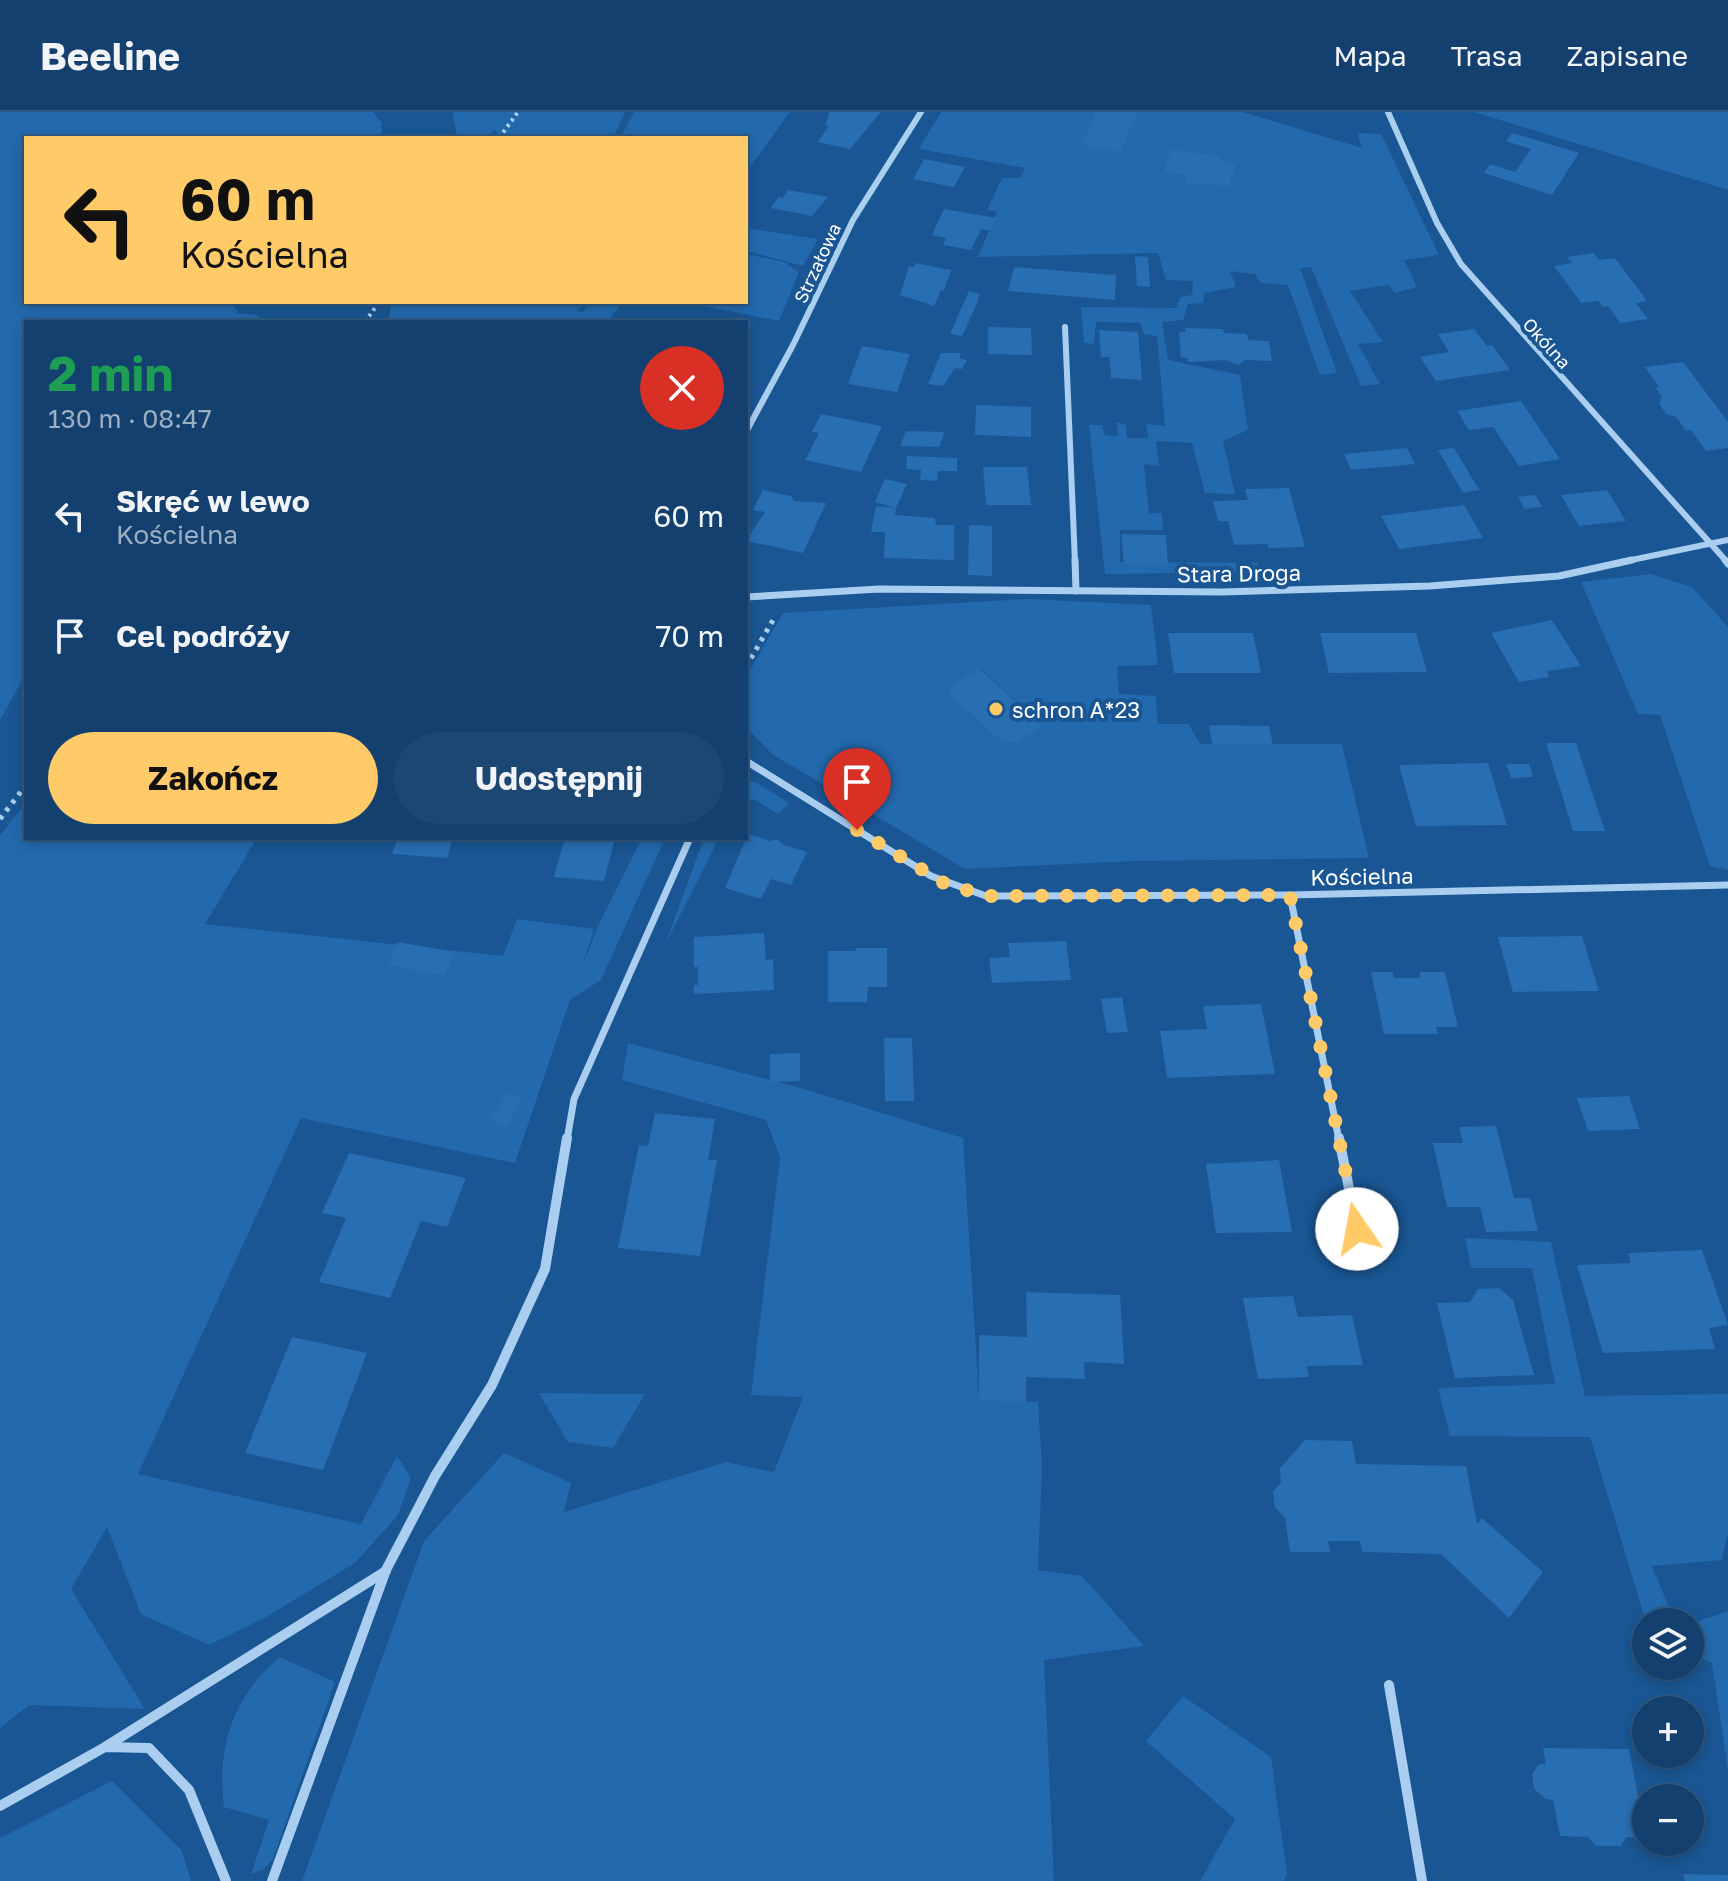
<!DOCTYPE html>
<html lang="pl">
<meta charset="utf-8">
<style>
body{margin:0;font-family:"Golos Text",sans-serif;background:#1c4773;color:#f1f3f6;height:100vh;display:flex;flex-direction:column;font-size:30px;white-space:nowrap}
*{box-sizing:border-box;margin:0}
p{font-size:26px;color:#9dafc2}
.icon{flex:none;width:44px;height:44px;fill:none;stroke:currentColor;stroke-width:2;stroke-linecap:round;stroke-linejoin:round}
.map{position:relative;flex:1;overflow:hidden}
.side{position:absolute;left:24px;top:208px;width:724px;height:520px;display:flex;flex-direction:column;background:#13406e;border-radius:0px;box-shadow:0 4px 12px #0003,0 0 0 2px #325981}
.side>*{flex:none}
.top-card{position:absolute;left:24px;top:24px;width:724px;height:168px;border-radius:0px;box-shadow:0 4px 12px #0003,0 0 0 2px #325981;background:#ffca68;color:#111;overflow:hidden}
.buttons{position:absolute;left:1632px;top:1496px;display:grid;gap:16px}
.buttons a{display:grid;place-items:center;width:72px;height:72px;border-radius:50%;background:#13406e;box-shadow:0 4px 12px #0003,0 0 0 2px #325981;font-size:40px}
.pin{position:absolute;display:grid;place-items:center;width:68px;height:68px;color:#fff;margin:-82px -34px;border-radius:50% 50% 50% 0;rotate:-45deg;box-shadow:0 0 8px #0007}
.pin .icon{rotate:45deg}
.me{position:absolute;width:88px;margin:-44px;rotate:348deg;stroke-linejoin:round;filter:drop-shadow(0 0 6px #0008)}
.turn{display:flex;align-items:center;gap:28px;height:168px;padding:0 24px;font-size:36px}
.turn .icon{width:104px;height:104px;stroke-width:2.5}
.turn b{display:block;font-size:56px;line-height:68px}
.round{display:grid;place-items:center;flex:none;width:84px;height:84px;border-radius:42px;background:#1c4773}
.headline{display:flex;align-items:center;justify-content:space-between;height:136px;padding:0 24px}
h1{font-size:48px;font-weight:700;line-height:60px;color:#1e9e55}
.primary-button{display:flex;gap:16px;margin-top:auto;padding:16px 24px}
.primary-button a{flex:1;height:92px;border-radius:48px;background:#ffca68;color:#111;font-size:32px;font-weight:700;line-height:92px;text-align:center}
.primary-button a+a{background:#1c4773;color:#f1f3f6}
ul{padding:0;list-style:none}
li{display:flex;align-items:center;gap:24px;height:120px;padding:0 24px}
li div{flex:1}
li b{display:block;font-size:30px}
li em{font-style:normal}
header{display:flex;align-items:center;gap:48px;box-sizing:border-box;height:112px;padding:0 40px;background:#13406e;border-bottom:2px solid #325981}
header strong{font-size:38px}
nav{display:flex;gap:44px;margin-inline-start:auto;font-size:28px}
.map>svg:first-child{display:block}
</style>
<header>
<strong>Beeline</strong>
<nav><a>Mapa</a><a>Trasa</a><a>Zapisane</a></nav>
</header>
<div class="map">
<svg width="1728" height="1769" viewBox="0 0 1728 1769">
<rect width="100%" height="100%" fill="#195693"/>
<g fill="#2269ad" fill-rule="evenodd">
<path d="M0,0h373l9,11 -1,15h-355v164h206l6,11 19,2 6,6 -237,1v351l-26,47z"/>
<path d="M453,0h172l-12,26h-120l4,-6 -3,-2 -5,7 -32,1z"/>
<path d="M634,0h156l-44,61v-35h-126z"/>
<path d="M941,0h302l119,36 -5,-15 24,1 58,121 -35,5 13,27 -22,6 -6,-8 -39,6 33,51 -25,2 22,40 -19,2 -50,-119 -11,1 37,105 -17,2 -32,-90 -27,-2 -6,-9 -25,-3 6,16 -32,6 -1,10 -15,1 -5,16 -21,2 6,38 72,15 8,55 -25,11 12,53 -30,-1 -13,-50 -36,-2 3,25 -15,-2 5,49h13l1,17h-43v32l138,1v9l-153,2 -16,-149h13l3,10 13,1 -2,-14 10,3 1,13h21l-2,-14 19,2 -8,-90 -13,-2 -4,-11 -44,-1 -2,22 -10,-1 -3,-36 95,1 4,-11 12,-2 1,-14 -27,-1 -8,-27 -180,4 19,-46 -10,-1 15,-32h18l5,-10 -106,-19z"/>
<path d="M1474,0h254v78z"/>
<path d="M746,116l72,11 -15,27 -57,-15z"/>
<path d="M746,142l38,8 15,10 -20,49 -95,-19h62z"/>
<path d="M391,190h196l-9,8 4,2 10,-10h31l-16,20h-223l6,-6z"/>
<path d="M1651,462l41,13 36,40v243l-18,-4 -50,-151 -22,-1 -57,-132z"/>
<path d="M1028,487l123,6 7,60 -41,1 2,28 37,2 2,28h31l11,20h142l27,114 -235,3 -169,8 -193,-115 -26,-27v-50l37,-64zM981,557l61,56v1l-25,16h-15l-48,-59z"/>
<path d="M746,669l9,1 34,21 -11,11 -23,-14 -9,1z"/>
<path d="M26,690v36h231l-52,86 298,32 14,-37 77,10 -12,38 16,-41 44,-88h23l-64,142 -31,20 -55,163 -214,-45 -163,356 223,50 36,-68 14,22 -13,37 -43,48 -87,53 -59,29 -68,-31 -34,-87 -36,62 74,120 -116,-4 -29,23v-892z"/>
<path d="M704,726h15l-54,107z"/>
<path d="M628,931l173,45 162,50 16,261 59,3 4,64 -4,104 44,6 62,70 -100,14 10,221h-752l122,-340 80,-88 67,30 -7,29 162,-50 48,10 29,-75 -52,-2 29,-238 -14,-37 -144,-40z"/>
<path d="M1465,1126l86,4 34,154 143,-2v138l-6,28 -70,6 23,56h-29l-56,-185 -140,-1 -12,-48 117,-4 -23,-116h-61z"/>
<path d="M539,1281l106,1 -32,54 -45,-6z"/>
<path d="M1728,1499v160l-16,-108 -22,-12v-27z"/>
<path d="M280,1545l55,25 -62,177 -11,11 -11,4 18,-54 -45,-13c-7,-61 8,-110 56,-150z"/>
<path d="M1183,1584l88,61 16,117 -4,7h-83l35,-62 -89,-78z"/>
<path d="M112,1669l70,70 9,30h-191v-43z"/>
</g>
<g fill="#286eb2">
<path d="M830,0h51l-31,37 -32,-7 11,-16 -4,-1z"/>
<path d="M1096,0h41l-16,40 -39,-7z"/>
<path d="M1512,21l67,20 -27,42 -68,-22 6,-9 25,8 16,-23 -25,-8z"/>
<path d="M1171,37l50,8 -1,4 16,3 -7,22 -44,-3 2,-8 -23,-3z"/>
<path d="M924,47l41,8 -11,20 -41,-8z"/>
<path d="M788,78l40,7 -16,19 -41,-8 7,-11 5,1z"/>
<path d="M944,97l53,9 -6,13 -10,-2 -10,21 -28,-5 3,-7 -14,-3z"/>
<path d="M1594,141l5,7 16,-2 32,43 -11,2 12,16 -28,4 -12,-17 -5,1 -5,-6 -17,2 -27,-37 18,-3 -5,-6z"/>
<path d="M1135,144l13,1 2,30 -13,-1z"/>
<path d="M915,151l36,7 -7,20h-3l-7,16 -34,-11 9,-29 5,1z"/>
<path d="M1014,155l102,8 -1,25 -107,-9z"/>
<path d="M969,179l11,3 -5,14 -13,28 -12,-2z"/>
<path d="M988,215l43,1 1,27 -44,-1z"/>
<path d="M1185,216l38,1 1,4 23,1 1,6 21,1 3,20 -27,-1 -6,5 -13,-5 -38,2v-4h-7l-2,-26h7z"/>
<path d="M1474,217l13,17 5,-1 18,25 -74,11 -16,-24 29,-5 -11,-18z"/>
<path d="M1099,218l39,2 4,48 -31,-2 -1,-21h-9z"/>
<path d="M862,234l48,8 -13,38 -49,-8z"/>
<path d="M941,241h20l-2,5 8,2 -5,9 -7,-1 -12,18 -15,-2z"/>
<path d="M1683,250l45,60v26l-22,3 -15,-21 -5,1 -10,-14 -10,-3 -7,-11 3,-6 -7,-10h4l-14,-20z"/>
<path d="M1521,289l39,58 -41,7 -26,-39 -24,3 -12,-19z"/>
<path d="M976,293l55,2v30l-56,-2z"/>
<path d="M821,302l61,12 -21,46 -56,-12 14,-27 -7,-1z"/>
<path d="M906,319l39,1 -6,15 -39,-1z"/>
<path d="M1407,336l8,16 -64,6 -7,-16z"/>
<path d="M1454,336l24,40 2,2 -17,3 -25,-43z"/>
<path d="M907,344l50,2v13h-19l-1,10 -17,-1 1,-10 -15,-1z"/>
<path d="M983,355h44l4,38h-45z"/>
<path d="M885,367l22,5 -11,24 -21,-6z"/>
<path d="M1289,376l16,59 -36,1 -2,-4 -33,1 -6,-24h-10l-5,-20 35,-1 -3,-11z"/>
<path d="M763,378l28,6 3,5 32,2 -23,50 -57,-12 19,-29 -12,-2z"/>
<path d="M1607,378l19,31 -47,5 -18,-31z"/>
<path d="M1535,383l7,12 -17,2 -7,-12z"/>
<path d="M1464,393l19,33 -84,11 -18,-33z"/>
<path d="M876,394l20,2 -1,7 40,3 1,7h18v35l-70,-2 1,-26h-14z"/>
<path d="M969,413l23,1v50l-24,-1z"/>
<path d="M1121,422l45,1 2,30 -44,-1z"/>
<path d="M1552,508l29,46 -34,5 2,6 -30,5 -28,-49z"/>
<path d="M1168,521h85l8,40h-87z"/>
<path d="M1320,521h96l11,39 -98,1z"/>
<path d="M980,557l63,57 -26,16h-15l-53,-49 5,-10z"/>
<path d="M1209,613l60,1 4,19 -61,-1z"/>
<path d="M1546,631h30l29,88h-32z"/>
<path d="M1488,651l19,62 -91,1 -17,-61z"/>
<path d="M1506,652h23l4,13 -22,1z"/>
<path d="M748,722l22,7 7,-2 7,6 23,7 -16,33 -20,-6 -10,20 -36,-11z"/>
<path d="M398,726h55l-6,20 -55,-4z"/>
<path d="M565,726h50l-11,43 -50,-4z"/>
<path d="M764,821l2,27 7,-1 1,31 -80,4v-9h4v-18h-4v-30z"/>
<path d="M1582,824l17,55 -86,1 -15,-55z"/>
<path d="M1066,829l5,39 -79,3 -3,-25 21,-1 -2,-14z"/>
<path d="M397,830l58,10 -10,24 -57,-11z"/>
<path d="M855,836h32v39h-19l-1,15h-39v-51h28z"/>
<path d="M1371,860h22l1,6h27l-2,-6h26l13,55h-22l2,7h-54z"/>
<path d="M1122,885l6,35 -21,1 -6,-34z"/>
<path d="M1261,892l14,70 -108,4 -7,-47 47,-2 -4,-23z"/>
<path d="M884,926h28l2,63h-29z"/>
<path d="M800,941v28l-30,1v-28z"/>
<path d="M506,980l16,5 -15,29 -16,-6z"/>
<path d="M1629,984l11,33 -52,2 -11,-33z"/>
<path d="M655,1001l60,6 -7,41h9l-17,96 -82,-8 21,-103 9,1z"/>
<path d="M1496,1014l18,72h16l8,33 -52,1 -6,-25h-33l-14,-64h30l-4,-16z"/>
<path d="M349,1041l117,25 -19,49 -26,-6 -31,77 -71,-16 27,-64 -24,-5z"/>
<path d="M1279,1048l13,72 -76,1 -10,-69z"/>
<path d="M1702,1138l26,75 -19,3 6,21 -112,4 -26,-88 54,-2 -3,-10z"/>
<path d="M1499,1176l14,12 21,75 -79,3 -18,-75 33,-1 8,-13z"/>
<path d="M1026,1180l94,3 4,69 -40,-2 1,17 -59,-2v25l-47,-2v-65l48,2z"/>
<path d="M1293,1184l5,21 54,-2 11,50 -56,1 2,11 -51,2 -15,-81z"/>
<path d="M292,1225l75,16 -44,117 -78,-17z"/>
<path d="M1305,1328l47,1 4,23 110,2 11,58 5,-6 61,54 -34,46 -68,-64 -79,-2 -2,-11h-32l2,11h-40l-5,-34 -10,-11 -2,-15 8,-10 -1,-14z"/>
<path d="M1543,1636l86,1 17,89 -20,-1 -5,9h-25l-8,-9 -28,-1 -7,-36 -7,-1 -12,-10 -2,-15 7,-10h7z"/>
<path d="M1683,1762l45,1v6h-43z"/>
</g>
<g fill="none" stroke-linecap="round" stroke-linejoin="round">
<g stroke="#aacef0" stroke-width="4" stroke-dasharray="3 4" stroke-linecap="butt">
<path d="M499,26l19,-26"/>
<path d="M365,210l14,-20"/>
</g>
<g stroke="#aacef0" stroke-width="5" stroke-dasharray="4 6" stroke-linecap="butt">
<path d="M746,555l27,-47"/>
<path d="M0,707l26,-34"/>
</g>
<g stroke="#aacef0" stroke-width="6">
<path d="M1388,0l49,111 24,41 266,298"/>
<path d="M1065,215l10,235"/>
<path d="M746,320l47,-87 60,-125 68,-108"/>
<path d="M1622,450l106,-22"/>
</g>
<g stroke="#aacef0" stroke-width="7">
<path d="M1075,448l1,31"/>
<path d="M1725,448l3,4"/>
<path d="M746,485l133,-8 343,3 208,-6 129,-10 73,-16"/>
<path d="M746,649l185,115 55,20 304,-1 438,-10"/>
<path d="M1290,783l49,245"/>
<path d="M567,1028l7,-41 116,-261"/>
</g>
<g stroke="#aacef0" stroke-width="10">
<path d="M1339,1026l18,91"/>
<path d="M1389,1573l33,196"/>
<path d="M105,1635l281,-176"/>
<path d="M0,1694l105,-59 44,1 40,42 37,91"/>
<path d="M272,1769l114,-311 49,-94 57,-91 53,-116 22,-131"/>
</g>
</g>
<g fill="none" stroke-linecap="round" stroke-linejoin="round">
<path stroke="#ffca68" stroke-width="14" stroke-dasharray="0 25.2" d="M857,718l87,53 42,13 304,-1 67,334"/>
</g>
<circle fill="#ffca68" stroke="#195693" stroke-width="3" cx="996" cy="597" r="8"/>
<g text-anchor="middle" dominant-baseline="central" stroke-width="8" stroke-linejoin="round" paint-order="stroke">
<g font-size="18" fill="#fff" stroke="#195693">
<text transform="translate(817 151) rotate(-65)">Strzałowa</text>
<text transform="translate(1547 231) rotate(48)">Okólna</text>
</g>
<g font-size="22" fill="#fff" stroke="#195693">
<text transform="translate(1239 461) rotate(-1)">Stara Droga</text>
<text transform="translate(1362 764) rotate(-1)">Kościelna</text>
</g>
<g font-size="22" fill="#fff" stroke="#195693" text-anchor="start">
<text x="1012" y="597">schron A*23</text>
</g>
</g>
</svg>
<div class="buttons">
<a><svg class="icon" aria-label="layers" viewBox="0 0 24 24"><path d="M12 4l9 5-9 5-9-5zM3 14l9 5 9-5"/></svg></a>
<a>+</a>
<a>−</a>
</div>
<div class="pin" style="left:857px;top:718px;background:#d93025"><svg class="icon" aria-label="arrive" viewBox="0 0 24 24"><path d="M6 21V4h12l-3 4 3 4H6"/></svg></div>
<svg class="me" style="left:1357px;top:1117px" viewBox="-20 -20 40 40"><circle r="19" fill="#fff"/><path d="M0-13L10 11 0 6-10 11z" fill="#ffca68"/></svg>
<div class="top-card">
<div class="turn"><svg class="icon" aria-label="left" viewBox="0 0 24 24"><path d="M17 20v-9H6M10 6l-5 5 5 5"/></svg><div><b>60 m</b>Kościelna</div></div>
</div>
<section class="side">
<div class="headline"><div><h1>2 min</h1><p>130 m · 08:47</p></div><a class="round" style="background:#d93025;color:#fff"><svg class="icon" aria-label="close" viewBox="0 0 24 24"><path d="M6 6l12 12M18 6L6 18"/></svg></a></div>
<ul>
<li><svg class="icon" aria-label="left" viewBox="0 0 24 24"><path d="M17 20v-9H6M10 6l-5 5 5 5"/></svg><div><b>Skręć w lewo</b><p>Kościelna</p></div><em>60 m</em></li>
<li><svg class="icon" aria-label="arrive" viewBox="0 0 24 24"><path d="M6 21V4h12l-3 4 3 4H6"/></svg><div><b>Cel podróży</b></div><em>70 m</em></li>
</ul>
<div class="primary-button"><a>Zakończ</a><a>Udostępnij</a></div>
</section>
</div>
